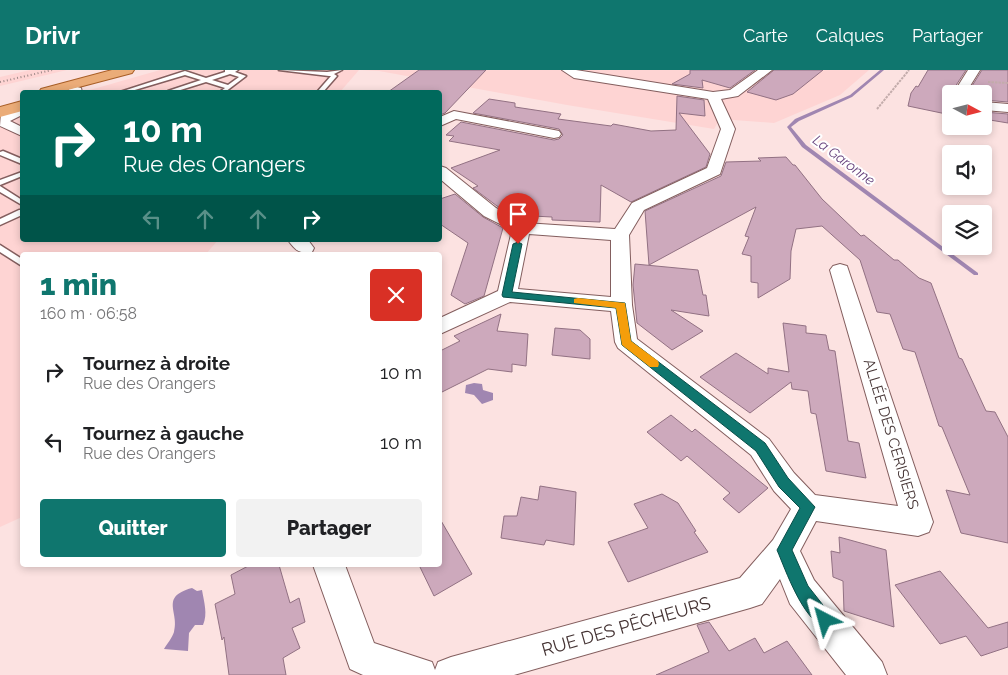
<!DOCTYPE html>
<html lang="fr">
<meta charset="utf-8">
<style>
body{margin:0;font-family:Raleway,sans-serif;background:#f2f2f2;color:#202124;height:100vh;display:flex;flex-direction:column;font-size:19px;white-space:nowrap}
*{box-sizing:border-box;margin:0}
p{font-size:16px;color:#757577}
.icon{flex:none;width:28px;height:28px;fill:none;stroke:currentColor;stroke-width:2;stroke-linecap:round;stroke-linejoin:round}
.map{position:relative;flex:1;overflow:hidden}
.sheet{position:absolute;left:20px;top:182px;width:422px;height:315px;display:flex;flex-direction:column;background:#fff;border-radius:5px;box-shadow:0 2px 8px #0003}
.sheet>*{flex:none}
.top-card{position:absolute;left:20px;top:20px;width:422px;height:152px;border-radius:5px;box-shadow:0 2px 8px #0003;background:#00695c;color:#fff;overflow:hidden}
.needle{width:32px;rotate:97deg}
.buttons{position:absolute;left:942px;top:15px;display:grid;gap:10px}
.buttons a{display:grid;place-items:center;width:50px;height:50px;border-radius:5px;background:#fff;box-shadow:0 2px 8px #0003;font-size:25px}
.pin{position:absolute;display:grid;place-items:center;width:42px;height:42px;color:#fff;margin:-51px -21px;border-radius:50% 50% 50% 0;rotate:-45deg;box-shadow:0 0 5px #0007}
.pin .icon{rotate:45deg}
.me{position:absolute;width:55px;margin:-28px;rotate:321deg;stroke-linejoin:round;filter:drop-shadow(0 0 4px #0008)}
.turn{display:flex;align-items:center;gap:18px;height:105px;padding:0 20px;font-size:22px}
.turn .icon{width:65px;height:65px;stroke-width:2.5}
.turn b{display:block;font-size:35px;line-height:42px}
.lanes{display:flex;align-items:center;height:48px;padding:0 20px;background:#0003;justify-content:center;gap:25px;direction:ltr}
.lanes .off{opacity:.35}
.round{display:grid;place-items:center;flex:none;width:52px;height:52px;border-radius:5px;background:#f2f2f2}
.summary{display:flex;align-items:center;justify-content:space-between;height:85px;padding:0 20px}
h1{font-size:30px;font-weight:800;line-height:38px;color:#0f766e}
.cta{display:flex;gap:10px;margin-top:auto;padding:10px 20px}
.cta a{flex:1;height:58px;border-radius:5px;background:#0f766e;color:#fff;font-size:20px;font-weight:800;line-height:58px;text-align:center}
.cta a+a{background:#f2f2f2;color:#202124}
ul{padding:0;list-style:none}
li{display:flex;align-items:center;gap:15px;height:70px;padding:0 20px}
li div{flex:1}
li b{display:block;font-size:19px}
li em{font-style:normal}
header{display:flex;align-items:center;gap:30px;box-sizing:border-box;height:70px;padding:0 25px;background:#0f766e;color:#fff}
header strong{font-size:24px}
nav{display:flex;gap:28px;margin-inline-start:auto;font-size:18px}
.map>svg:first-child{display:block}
</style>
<header>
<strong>Drivr</strong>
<nav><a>Carte</a><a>Calques</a><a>Partager</a></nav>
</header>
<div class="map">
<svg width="1008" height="605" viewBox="0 0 1008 605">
<rect width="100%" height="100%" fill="#fce2e1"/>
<g fill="#fed4d3">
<path d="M30,0h37l-67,16v-9z"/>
<path d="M160,0h709l-29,25 -66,28 -54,-4 -6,10 -147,-24 -188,-34 -20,-1 -19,22h-257z"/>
<path d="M22,40v130h196l-13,15h-183v262l-22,10v-410z"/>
</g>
<g fill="#a086b1">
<path d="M474,313l8,1 1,6 10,3v7l-11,4 -8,-9 -9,-2 1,-8z"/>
<path d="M192,518l5,3 5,-1c2,12 6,24 1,35h-8l-6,8 -1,18 -24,-2c3,-5 8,-11 10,-17 6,-20 -15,-35 18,-44z"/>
</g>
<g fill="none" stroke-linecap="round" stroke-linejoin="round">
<path fill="#a086b1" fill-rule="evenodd" d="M880,0h4l-32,27 -53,24 -8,6 15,18 172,128v2h-4l-172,-128 -15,-20 8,-8 55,-24z"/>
</g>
<g fill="#cda9bc" stroke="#927183">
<path d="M419,0h67l-41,43 -5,2v-23h-52z"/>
<path d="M690,0h65l-25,18 -28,-8 1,8 -31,-4 18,-10z"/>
<path d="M774,0h49l-30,24 -17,6 -29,-8z"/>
<path d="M928,0h38l-15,23v22l-43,-9 3,-13 5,-7 2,1z"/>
<path d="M982,0h26v32l-24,-2v-6h-17z"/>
<path d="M677,26l27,4 1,16 -26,-3 31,41 -4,13 -75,35 -30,-17 -1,37 -48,-2v-3l-39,-2 -16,-9 -24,-18 5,-2 -27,-18 49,-18 -51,-9 5,-5 -8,-1 15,-13 93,18 5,-1 4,-4 -4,-6 -86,-16 16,-14 26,4v4l46,7 -3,5 53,7 2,-2 38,7 25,-1z"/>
<path d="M984,42l24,2v9l-24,-4z"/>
<path d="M786,87l7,8h2l27,34 39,37 3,-1 30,25h4l21,18 12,5 28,75 3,1 24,52 9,1 13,25v106l-47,-10 -15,-43 24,5 -28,-68 -3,-1 -24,-74 -12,-3 -13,-35 -13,-2 -17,-52 -38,-34 -26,3 -5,22 -1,28 -32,19v-15l-7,-1v-26l-9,-2 7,-17 -4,-1 11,-29 -107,58 -4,-54 76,-35 5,-14 35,-1 -3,-3z"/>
<path d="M455,124l28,23 20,11 -19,68 -19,8 -14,-9 17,-52 -28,-19v-25z"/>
<path d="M635,194l63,6 5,25h3l3,21 -38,-6 32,21 -31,19 -35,-27 -4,-38z"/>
<path d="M501,244l-4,17 31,3 -2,32 -14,-2v8l-24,-3 -48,24v-42l20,-10 -6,-5z"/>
<path d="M783,253l23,3v7l20,2 3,15 6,1 13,90 11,2 7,35 -40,-7 -10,-57 -5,-1 -3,-22 -16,-2 -1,-7 -41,31 -50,-36 36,-24 32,21v-6l21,4z"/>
<path d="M555,258l25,2 10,9v20l-38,-4z"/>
<path d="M671,345l21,17 3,-3 73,59 -29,25 -16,-14 7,-6 -43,-37 -6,5 -34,-29z"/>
<path d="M540,416l36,6 -2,53 -28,-5 -2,5 -43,-7 3,-22h13l4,-19 17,3z"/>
<path d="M662,424l16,9 18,28 -2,1 14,20 -80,30 -20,-40 40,-14 -14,-24z"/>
<path d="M440,449l32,55 -38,22 -15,-31h21z"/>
<path d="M839,467l47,13 8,77 -50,-16 -1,-30 -10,-4 -2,-26 9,2z"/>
<path d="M250,495h29l11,38 9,-5 6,24 -13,6 8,20 -17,10 3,17h-57l-5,-38 -2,3 -7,-36 20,-10 -4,-19z"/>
<path d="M940,501l48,57 20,-6v25l-27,9 -15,-20 -26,8 -45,-59z"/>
<path d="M709,552l20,29 26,-13 9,15 23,-12 25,34h-156l53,-23 -12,-27z"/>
</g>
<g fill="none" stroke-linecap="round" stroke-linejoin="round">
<defs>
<g id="lane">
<path d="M225,0h13l-3,2 11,4 -21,16 -4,-1 4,-3 -19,-6 -32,10h-7l1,-1 33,-11 -16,-5 -57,17h-8l65,-21 21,7 19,-6zM230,4l9,3 -11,8 -16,-5z"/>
<path d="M279,0l48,2 15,-2 -8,4 3,2 -14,16h-6l14,-16h-2z"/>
<path d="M3,81l19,8v5l-22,-9v-3z"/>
<path d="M22,102v4l-22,9v-5z"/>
<path d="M0,116l22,14v5l-22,-13z"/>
<path d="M19,140h3v5l-22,10v-6z"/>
<path d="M0,175l22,14v7l-22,-14z"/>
</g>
<g id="street">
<path d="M562,0h14l137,22 17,-2 28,-20h14l-34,26 -17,3 14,30 -15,45 -76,36 -15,25 3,70 5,34 132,100 25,34 21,22 83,11 -68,-236 3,-4 7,-2 7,2 86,256 -4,10 -11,4 -102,-15 -16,30 14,29 68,82 5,13h-41l-56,-71 -10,-25 -18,25 -12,4 -236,67h-151l-13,-6 -37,-104h32l29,78 58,19 3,8 3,-8 13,-5 289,-79 33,-38 18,-31 -17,-18 -23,-36 -133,-107 -3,-6 -4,-31 -101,-9 -70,32v-16l58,-27 14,-61 -28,-14 -44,-37v-13l6,2 50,40 29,15 90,6 17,-26 75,-35 14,-39 -13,-30 -134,-21zM529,164l82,6v57l-93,-8z"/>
<path d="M968,0h12l-15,24h-12z"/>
<path d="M77,17l4,1 1,4h-15l2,-3z"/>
<path d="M984,32l24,2v8l-24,-2z"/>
<path d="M22,37v8l-12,6 12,6v9l-22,-10 1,-13z"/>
<path d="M454,41l100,19 5,1 2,3 -2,3 -5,1 -98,-19 -16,7v-9z"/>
<path d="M288,170h20l6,8 -2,4c-12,3 -18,-3 -24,-12z"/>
</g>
<g id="primary">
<path d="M112,0h22l-2,3 -72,19h-21l2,-3z"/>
<path d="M22,31v10l-22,6v-10z"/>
</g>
</defs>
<use href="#lane" stroke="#835e5e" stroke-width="3"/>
<use href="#street" stroke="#835e5e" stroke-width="2"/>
<use href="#primary" stroke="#a85e26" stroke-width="2"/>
<g stroke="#c3acab" stroke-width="2" stroke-dasharray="2.5 1" stroke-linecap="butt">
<path d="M988,12l20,1"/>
<path d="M877,39l32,-39"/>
</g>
<use href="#lane" fill="#fff" fill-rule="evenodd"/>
<use href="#street" fill="#fff" fill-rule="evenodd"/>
<use href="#primary" fill="#ebac78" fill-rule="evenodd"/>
<path stroke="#9d8887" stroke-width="2" stroke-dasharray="1 2.5" stroke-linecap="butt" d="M0,12l52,-12"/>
</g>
<path fill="#0f766e" stroke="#0a4d48" d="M518,172l4,2 -10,48 113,11 6,38 134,102 23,35 27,29 -23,43 16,36 22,28 3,6 -3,5 -5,3c-23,-10 -39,-57 -48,-78l23,-42 -21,-21 -23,-36 -134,-106 -6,-37 -113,-11 -1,-2 11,-51z"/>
<path fill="#f59e0b" d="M578,228l47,5 6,38 27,20 1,3 -1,3h-8l-28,-22 -6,-37 -42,-5v-4z"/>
<g text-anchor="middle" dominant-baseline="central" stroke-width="4" stroke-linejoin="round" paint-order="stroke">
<g font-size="14" font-style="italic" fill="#69457f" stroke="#fff">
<text transform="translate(844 90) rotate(37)">La Garonne</text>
</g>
<g font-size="15" fill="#453434" stroke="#fff">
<text transform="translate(891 364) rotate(73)">ALLÉE DES CERISIERS</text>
</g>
<g font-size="18" fill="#453434" stroke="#fff">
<text transform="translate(626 556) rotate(-16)">RUE DES PÊCHEURS</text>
</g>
</g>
</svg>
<div class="buttons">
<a><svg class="needle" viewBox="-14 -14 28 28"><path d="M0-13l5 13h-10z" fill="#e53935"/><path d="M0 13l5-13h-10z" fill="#757577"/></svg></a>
<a><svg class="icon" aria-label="sound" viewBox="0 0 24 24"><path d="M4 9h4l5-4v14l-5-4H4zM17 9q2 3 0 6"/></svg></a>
<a><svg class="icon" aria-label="layers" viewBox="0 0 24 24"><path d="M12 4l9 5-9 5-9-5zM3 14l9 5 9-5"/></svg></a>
</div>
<div class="pin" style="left:518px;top:174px;background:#d93025"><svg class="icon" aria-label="arrive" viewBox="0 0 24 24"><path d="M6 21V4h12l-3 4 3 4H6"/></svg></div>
<svg class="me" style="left:825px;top:550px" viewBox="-20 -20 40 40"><path d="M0-17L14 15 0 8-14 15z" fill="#0f766e" stroke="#fff" stroke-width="4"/></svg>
<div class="top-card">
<div class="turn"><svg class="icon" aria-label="right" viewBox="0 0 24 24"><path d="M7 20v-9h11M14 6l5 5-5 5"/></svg><div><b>10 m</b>Rue des Orangers</div></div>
<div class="lanes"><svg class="icon off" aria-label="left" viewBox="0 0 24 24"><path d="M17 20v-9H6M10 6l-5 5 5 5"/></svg><svg class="icon off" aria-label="ahead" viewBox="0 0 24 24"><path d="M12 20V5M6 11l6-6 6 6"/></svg><svg class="icon off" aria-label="ahead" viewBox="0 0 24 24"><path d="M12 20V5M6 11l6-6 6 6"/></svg><svg class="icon" aria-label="right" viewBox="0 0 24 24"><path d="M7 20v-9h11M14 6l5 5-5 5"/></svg></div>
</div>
<section class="sheet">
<div class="summary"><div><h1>1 min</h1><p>160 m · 06:58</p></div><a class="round" style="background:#d93025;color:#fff"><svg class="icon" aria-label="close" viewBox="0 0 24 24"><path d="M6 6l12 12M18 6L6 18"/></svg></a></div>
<ul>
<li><svg class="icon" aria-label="right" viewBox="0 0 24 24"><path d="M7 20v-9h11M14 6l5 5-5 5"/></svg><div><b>Tournez à droite</b><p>Rue des Orangers</p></div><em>10 m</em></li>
<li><svg class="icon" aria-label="left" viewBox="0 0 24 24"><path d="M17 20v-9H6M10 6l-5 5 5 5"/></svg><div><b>Tournez à gauche</b><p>Rue des Orangers</p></div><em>10 m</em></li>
</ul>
<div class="cta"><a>Quitter</a><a>Partager</a></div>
</section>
</div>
